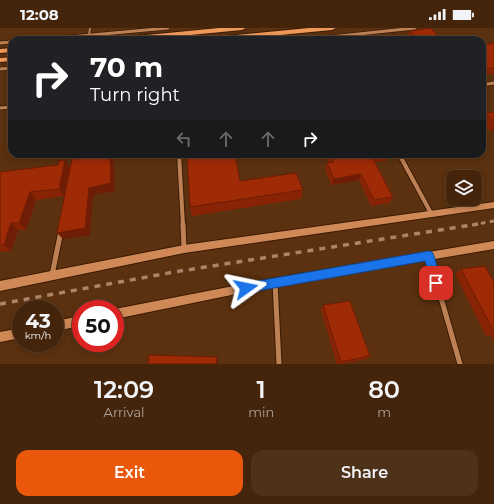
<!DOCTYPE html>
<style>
body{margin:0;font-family:Montserrat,sans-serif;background:#4e3119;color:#f1f3f6;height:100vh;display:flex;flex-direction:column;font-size:15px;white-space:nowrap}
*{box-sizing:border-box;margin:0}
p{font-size:13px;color:#afa59d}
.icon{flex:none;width:22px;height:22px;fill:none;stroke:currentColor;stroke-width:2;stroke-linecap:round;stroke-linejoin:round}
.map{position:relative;height:336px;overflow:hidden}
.sheet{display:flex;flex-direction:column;background:#44250b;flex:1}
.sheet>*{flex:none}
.top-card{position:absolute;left:8px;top:8px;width:478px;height:122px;border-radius:12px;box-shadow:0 2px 6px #0003,0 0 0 1px #5c422c;background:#202124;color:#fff;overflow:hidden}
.tools{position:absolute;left:446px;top:142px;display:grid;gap:8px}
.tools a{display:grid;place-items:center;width:36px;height:36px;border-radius:8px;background:#44250b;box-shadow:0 2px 6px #0003,0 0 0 1px #5c422c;font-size:20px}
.speed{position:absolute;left:12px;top:272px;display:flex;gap:8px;font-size:20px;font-weight:700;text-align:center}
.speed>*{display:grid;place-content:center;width:52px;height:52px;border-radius:50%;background:#44250b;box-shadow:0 2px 6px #0003,0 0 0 1px #5c422c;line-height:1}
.speed small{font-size:10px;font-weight:400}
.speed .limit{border:6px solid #d22;background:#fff;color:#111}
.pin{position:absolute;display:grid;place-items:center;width:34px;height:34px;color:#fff;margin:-17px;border-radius:8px;box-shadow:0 2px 6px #0006}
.me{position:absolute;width:44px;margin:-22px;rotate:78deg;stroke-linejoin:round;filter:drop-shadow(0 0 3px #0008)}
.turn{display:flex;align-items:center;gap:14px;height:84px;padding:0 16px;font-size:18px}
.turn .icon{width:52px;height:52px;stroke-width:2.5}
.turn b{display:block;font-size:28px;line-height:34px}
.lanes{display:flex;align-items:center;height:38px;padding:0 16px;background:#0003;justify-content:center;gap:20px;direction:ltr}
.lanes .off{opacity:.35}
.eta{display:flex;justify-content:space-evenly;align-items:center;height:68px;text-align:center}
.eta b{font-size:24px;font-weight:600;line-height:28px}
.primary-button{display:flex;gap:8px;margin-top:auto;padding:8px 16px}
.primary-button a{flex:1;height:46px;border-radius:12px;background:#ea580c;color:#fff;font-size:16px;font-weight:600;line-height:46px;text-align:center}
.primary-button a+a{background:#4e3119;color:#f1f3f6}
.status{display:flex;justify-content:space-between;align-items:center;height:28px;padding:0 20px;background:#44250b;direction:ltr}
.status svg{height:11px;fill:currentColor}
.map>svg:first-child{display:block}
</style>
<div class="status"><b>12:08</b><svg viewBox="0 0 49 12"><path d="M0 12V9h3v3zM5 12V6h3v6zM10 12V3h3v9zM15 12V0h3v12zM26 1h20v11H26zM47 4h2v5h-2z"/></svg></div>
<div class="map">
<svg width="494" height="336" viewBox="0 0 494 336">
<rect width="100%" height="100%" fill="#5b310f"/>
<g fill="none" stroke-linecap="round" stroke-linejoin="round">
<defs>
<path id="service" d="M89,7l1,-7"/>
<g id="minor-far2">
<path d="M37,12l131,-12"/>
<path d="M302,12l113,-12"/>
<path d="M0,15l12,-1"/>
<path d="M0,41l12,-1"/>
<path d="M482,57l12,-2"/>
<path d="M0,80l12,-1"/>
</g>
<g id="minor-far1">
<path d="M179,126l4,71"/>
<path d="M399,126l33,61"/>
<path d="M74,135l2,-9"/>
</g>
<g id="minor">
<path d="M183,196l1,25"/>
<path d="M429,228l31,108"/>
<path d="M52,247l9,-44"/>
<path d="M275,254l4,82"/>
</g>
<g id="secondary">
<path d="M494,174v6l-310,45 -184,38v-10l184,-36z"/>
<path d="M494,213v8l-219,37 -160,33v-10l160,-31z"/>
<path d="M81,288v10l-26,5v-10z"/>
<path d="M21,300v10l-21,4v-10z"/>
</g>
<g id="trunk">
<path d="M219,0h27l-4,2 -103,10h-27l4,-2z"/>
<path d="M309,0h27l-4,2 -104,10h-27l4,-2z"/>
<path d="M12,20v4l-12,1v-4z"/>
<path d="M12,29v4l-12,1v-4z"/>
</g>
</defs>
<use href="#service" stroke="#391c05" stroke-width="3.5"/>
<use href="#minor-far2" stroke="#391c05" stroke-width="4.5"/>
<use href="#minor-far1" stroke="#391c05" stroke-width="6"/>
<use href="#minor" stroke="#391c05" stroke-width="7"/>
<use href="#secondary" stroke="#391c05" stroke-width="2"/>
<use href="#trunk" stroke="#391c05" stroke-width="2"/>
<use href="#service" stroke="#bd8055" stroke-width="2"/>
<use href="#minor-far2" stroke="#bd8055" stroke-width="3"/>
<use href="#minor-far1" stroke="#bd8055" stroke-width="4"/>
<use href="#minor" stroke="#bd8055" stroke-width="5"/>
<use href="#secondary" fill="#d08956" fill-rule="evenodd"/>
<use href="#trunk" fill="#ee9959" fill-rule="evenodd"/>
<path stroke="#aa8569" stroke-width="3" stroke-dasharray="4.5 4.5" stroke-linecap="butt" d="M472,197l22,-4"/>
<path stroke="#aa8569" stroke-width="3.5" stroke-dasharray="6 6" stroke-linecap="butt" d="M0,276l174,-32 304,-48"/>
</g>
<g fill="#882405">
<path d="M410,3l32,9h-32l-3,-3z"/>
<path d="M494,15v31l-12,1v-30z"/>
<path d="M494,84v18l-4,1 -8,-10v-2l4,-6z"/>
<path d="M325,126h64v1l-3,6 -11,1 18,35 -4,6 -18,3 -12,-26 -27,5 -7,-16 2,-6h2z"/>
<path d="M70,140l-6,28 -28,4 -10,30h-8l-7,21 -11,1v-80z"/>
<path d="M240,153l63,9 -2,9 -109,17 -2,-9z"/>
<path d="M461,241l33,13v59l-3,-6 -5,1 -31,-62z"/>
<path d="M323,277l47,51 -4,3 -24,5h-5l-16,-54z"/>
</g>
<g fill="#6f1d04">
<path d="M494,98v4l-4,1z"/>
<path d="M110,126h3l2,37 -22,4 -3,40 -27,4 -6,-6z"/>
<path d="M65,132l5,8 -6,28 -5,-7z"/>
<path d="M361,146l-2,6 -27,5 2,-6z"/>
<path d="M30,164l6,8 -10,30 -7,-7z"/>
<path d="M11,195l7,7 -7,21 -7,-6z"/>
<path d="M217,329l1,4v3h-2z"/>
</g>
<g fill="#9e2a06" stroke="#6f1d04">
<path d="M431,0l11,12h-24l-8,-9z"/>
<path d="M494,15v25l-12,1v-24z"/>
<path d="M494,84v10l-8,-9z"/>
<path d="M89,126h21l1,29 -22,5 -4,40 -28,5 15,-74 17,-2z"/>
<path d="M187,126h48l5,27 56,-8 7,17 -113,17z"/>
<path d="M330,126h59v1l-17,2 21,40 -19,3 -13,-26 -27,5 -7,-16 6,-1z"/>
<path d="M65,132l-6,29 -29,3 -11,31h-8l-7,22h-4v-73l58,-7 1,-4z"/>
<path d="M485,238l9,16v50l-33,-63z"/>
<path d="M350,273l20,55 -29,6 -18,-57z"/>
<path d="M149,327l68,2 -1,7h-68z"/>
</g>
<path fill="#1a73e8" stroke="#114b97" d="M429,223l3,1 2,4 8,27 -2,3 -4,2 -3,-2 -8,-25 -179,32 -4,-1 -1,-4 1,-4 4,-1z"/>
</svg>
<div class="tools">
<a><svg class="icon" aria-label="layers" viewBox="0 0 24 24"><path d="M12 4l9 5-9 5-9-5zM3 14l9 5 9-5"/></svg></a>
</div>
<div class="speed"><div>43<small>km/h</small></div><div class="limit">50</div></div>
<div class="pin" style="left:436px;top:255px;background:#d93025"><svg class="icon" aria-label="arrive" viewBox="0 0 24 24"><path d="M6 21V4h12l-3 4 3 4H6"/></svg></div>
<svg class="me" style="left:246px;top:260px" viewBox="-20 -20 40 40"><path d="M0-17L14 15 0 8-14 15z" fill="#1a73e8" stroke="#fff" stroke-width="4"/></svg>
<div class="top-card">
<div class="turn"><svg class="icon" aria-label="right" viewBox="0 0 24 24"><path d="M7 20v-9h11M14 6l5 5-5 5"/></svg><div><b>70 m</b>Turn right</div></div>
<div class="lanes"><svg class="icon off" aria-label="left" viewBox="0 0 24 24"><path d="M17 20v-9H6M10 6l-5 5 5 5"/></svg><svg class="icon off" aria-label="ahead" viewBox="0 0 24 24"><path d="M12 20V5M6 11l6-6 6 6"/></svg><svg class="icon off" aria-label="ahead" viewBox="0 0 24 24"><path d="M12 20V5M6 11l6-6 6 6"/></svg><svg class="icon" aria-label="right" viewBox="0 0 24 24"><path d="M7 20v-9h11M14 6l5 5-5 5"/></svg></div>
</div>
</div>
<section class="sheet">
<div class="eta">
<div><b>12:09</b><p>Arrival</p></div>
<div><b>1</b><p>min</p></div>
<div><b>80</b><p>m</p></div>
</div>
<div class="primary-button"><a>Exit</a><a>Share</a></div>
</section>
